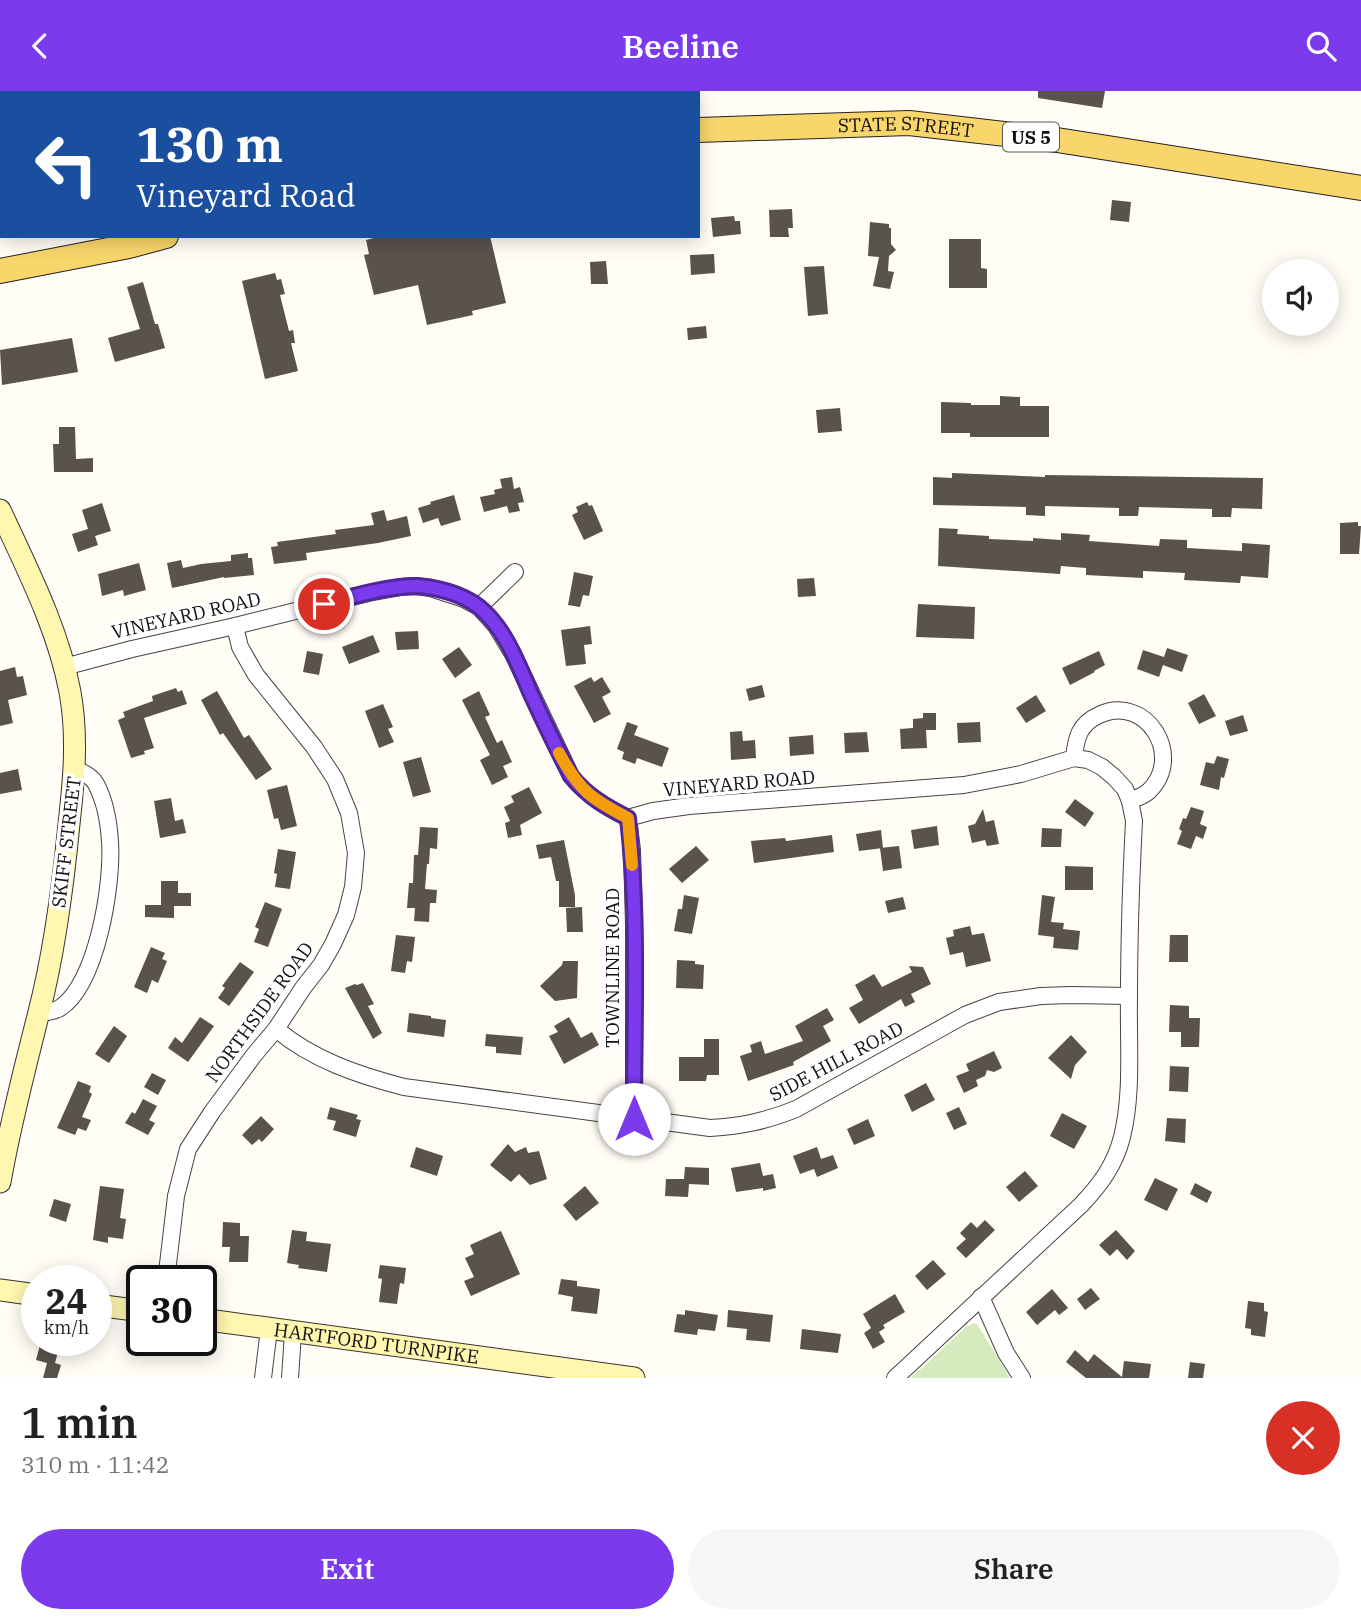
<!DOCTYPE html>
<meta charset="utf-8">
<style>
body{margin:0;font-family:"IBM Plex Serif",serif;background:#f6f6f6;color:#202124;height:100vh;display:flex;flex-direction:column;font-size:26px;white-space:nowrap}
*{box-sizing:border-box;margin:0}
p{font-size:23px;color:#757577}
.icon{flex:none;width:38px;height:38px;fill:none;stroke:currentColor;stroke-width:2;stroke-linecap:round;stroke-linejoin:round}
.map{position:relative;height:1287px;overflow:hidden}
.drawer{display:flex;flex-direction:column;background:#fff;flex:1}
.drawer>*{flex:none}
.top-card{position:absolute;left:0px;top:0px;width:700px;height:147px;box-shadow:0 4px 18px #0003;background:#1a4fa0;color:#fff;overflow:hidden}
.fabs{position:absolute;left:1262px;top:168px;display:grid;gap:14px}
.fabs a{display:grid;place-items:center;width:77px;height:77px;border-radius:50%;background:#fff;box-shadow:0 4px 18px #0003;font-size:35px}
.speed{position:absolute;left:21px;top:1174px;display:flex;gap:14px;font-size:35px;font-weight:700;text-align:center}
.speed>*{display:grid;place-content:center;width:91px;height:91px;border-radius:50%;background:#fff;box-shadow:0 4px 18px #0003;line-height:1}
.speed small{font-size:18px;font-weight:400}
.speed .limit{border:4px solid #111;border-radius:10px;background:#fff;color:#111}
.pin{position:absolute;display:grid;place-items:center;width:60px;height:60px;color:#fff;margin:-30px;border:4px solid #fff;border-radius:50%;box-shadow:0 2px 7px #0007}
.me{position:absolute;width:77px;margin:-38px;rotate:0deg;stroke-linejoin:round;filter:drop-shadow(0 0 5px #0008)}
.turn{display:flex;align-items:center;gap:24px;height:147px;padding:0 21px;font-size:32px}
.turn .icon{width:91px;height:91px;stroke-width:2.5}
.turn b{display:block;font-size:49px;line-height:60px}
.round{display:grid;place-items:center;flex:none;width:74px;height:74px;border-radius:37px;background:#f6f6f6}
.overview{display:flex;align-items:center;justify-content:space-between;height:119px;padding:0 21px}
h1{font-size:42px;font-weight:600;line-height:52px}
.action{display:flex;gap:14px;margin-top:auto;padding:14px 21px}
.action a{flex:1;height:80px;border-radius:42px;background:#7c3aed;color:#fff;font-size:28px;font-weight:600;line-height:80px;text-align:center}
.action a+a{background:#f6f6f6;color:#202124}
header{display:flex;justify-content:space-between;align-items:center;height:91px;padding:0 21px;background:#7c3aed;color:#fff;font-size:32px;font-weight:600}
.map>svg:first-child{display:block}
</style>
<header><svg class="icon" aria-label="back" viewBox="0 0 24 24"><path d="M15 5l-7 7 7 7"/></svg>Beeline<svg class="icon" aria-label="search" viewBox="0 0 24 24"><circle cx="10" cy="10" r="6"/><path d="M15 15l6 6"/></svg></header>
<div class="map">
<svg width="1361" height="1287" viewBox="0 0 1361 1287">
<rect width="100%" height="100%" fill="#fffdf5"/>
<path fill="#d5ebbd" d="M974,1232l3,1 33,54h-99l55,-51z"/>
<g fill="#5a524d">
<path d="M1038,0h67l-3,17 -64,-10z"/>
<path d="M1112,109l19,2 -2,20 -19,-2z"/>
<path d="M792,118l1,19h-5l1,9h-19l-1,-27z"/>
<path d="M734,125l1,5h5l1,13 -28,3 -2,-19z"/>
<path d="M870,131l19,2v4h2v16l5,6 -7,6 -1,15 6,1 -4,17 -17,-3 6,-29 -11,-1z"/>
<path d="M381,145h109l16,67 -34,8 1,4 -46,10 -9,-40 -44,10 -10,-40 5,-1 -3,-14z"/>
<path d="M949,148h32v29l6,1v19h-38z"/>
<path d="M714,163l1,19 -24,2 -1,-20z"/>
<path d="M606,170l2,23h-17l-1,-22z"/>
<path d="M824,175l4,48 -20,2 -4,-49z"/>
<path d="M275,182l2,7 4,-1 4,15 -5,1 9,36 4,-1 2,13h-4l7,28 -33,8 -23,-98z"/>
<path d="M143,191l12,42h3l7,24 -50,14 -7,-24 32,-9 -13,-42z"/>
<path d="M706,235l1,12 -19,2 -1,-12z"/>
<path d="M72,247l6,34 -76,13 -2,-35z"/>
<path d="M1000,305l20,1v9h29v31h-79v-4h-29v-31l30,1v2h29z"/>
<path d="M840,317l2,23 -24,2 -2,-23z"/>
<path d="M59,336h16l1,32 17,-1v14h-39l-1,-28h6z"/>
<path d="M952,382l93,4v-2l218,3 -1,31 -30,-1 -1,9h-19v-8l-73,-2 -1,9h-19v-8l-74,-2v10l-19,-1v-8l-93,-2v-28l19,1z"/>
<path d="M512,386l2,12 6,-2 4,15 -6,1 2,8 -11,2 -2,-7 -23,6 -4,-15 15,-3 -1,-4 8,-2 -2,-9z"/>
<path d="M454,404l7,25 -20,6 -3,-8 -15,5 -5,-15 13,-4 -1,-2z"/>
<path d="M587,411l2,4 3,-1 11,26 -19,9 -12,-25 6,-3 -2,-5z"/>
<path d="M102,412l9,28 -16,5 3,9 -20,7 -6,-18 16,-5 -6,-19z"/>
<path d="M384,419l3,11 20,-5 4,20 -33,7 -72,10 1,7 -33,4 -3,-17 7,-1 -1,-4 59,-8 -1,-4 39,-5 -3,-12z"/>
<path d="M1358,431v4h3l-2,28h-19v-31z"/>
<path d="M939,437l19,1 -1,5 32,2v3l44,2v-3l28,2v-7l29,2 -1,6 70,5 1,-7 27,1v8l55,3v-8l28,2 -2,33 -27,-2 -1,7 -56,-3 1,-7 -42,-2v7l-57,-3v-7l-25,-2 -1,8 -122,-8z"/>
<path d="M248,462v5h4l2,17 -30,3v-1l-52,11 -5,-25 14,-3 2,8 18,-4 30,-3v-6z"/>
<path d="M139,472l7,27 -22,6 -1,-6 -21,6 -4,-22z"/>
<path d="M574,481l19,4 -4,20 -6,-1 -3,12 -12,-2z"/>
<path d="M814,487l2,18 -18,1 -1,-18z"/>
<path d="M918,513l57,3 -1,32 -58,-2z"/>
<path d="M590,535l2,18 -8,1 2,19 -20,2 -5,-36z"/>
<path d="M418,540l1,18 -22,1 -2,-18z"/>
<path d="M373,544l7,17 -31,12 -7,-17z"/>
<path d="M459,556l13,18 -17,13 -13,-19z"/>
<path d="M1167,557l21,7 -6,17 -19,-7 -4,12 -22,-8 6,-19 21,7z"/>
<path d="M307,560l16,3 -4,21 -16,-3z"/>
<path d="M1099,560l6,14 -11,6 1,1 -25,13 -8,-17z"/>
<path d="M15,576l2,10 6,-1 4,19 -19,5 5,23 -13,3v-55z"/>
<path d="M591,586l3,5 8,-5 9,15 -9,5 9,17 -17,9 -20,-37z"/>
<path d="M762,594l3,12 -16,4 -3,-12z"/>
<path d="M176,597l2,4 4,-2 5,14 -43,14 10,30 -10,3 1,3 -14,4 -13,-38 7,-3 -2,-5 30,-11 -1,-5z"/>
<path d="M217,600l27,47 5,-3 23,34 -16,11 -33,-47 -3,2 -19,-35z"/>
<path d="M479,600l11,24 -5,2 12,26 5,-3 10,22 -9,4 5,11 -16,8 -12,-25 10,-5 -28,-55z"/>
<path d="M1204,603l12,22 -17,8 -11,-21z"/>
<path d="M1036,604l10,16 -20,12 -10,-15z"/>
<path d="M383,613l10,23 -5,2 6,13 -15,6 -14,-37z"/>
<path d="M923,622h13v17h-10l1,18 -26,1 -1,-20 13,-1v-9l10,-1z"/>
<path d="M1243,624l5,16 -18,5 -5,-15z"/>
<path d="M627,631l11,4 -4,9 35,13 -7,19 -25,-9 -2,6 -13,-5 2,-7 -7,-3z"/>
<path d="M980,631l1,20 -23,1 -1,-20z"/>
<path d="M742,640l1,10 12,-1 1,18 -25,2 -1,-28z"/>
<path d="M867,641l2,20 -24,1 -1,-20z"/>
<path d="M813,644l1,19 -24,2 -1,-19z"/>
<path d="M1217,665l12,3 -5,19 -3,-1 -2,13 -19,-5 6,-23 8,2z"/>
<path d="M421,666l10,35 -18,5 -10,-35z"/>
<path d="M18,678l4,21 -22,4v-21z"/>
<path d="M287,694l10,41 -16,4 -3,-12 -4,1 -7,-29z"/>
<path d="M529,696l13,26 -22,12 2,10 -14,3 -3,-15 5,-2 -6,-14 10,-5 -3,-6z"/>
<path d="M171,707l4,23 8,-2 3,14 -26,5 -6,-37z"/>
<path d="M1075,708l19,14 -9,14 -20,-15z"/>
<path d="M1191,716l13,4 -4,13 7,3 -4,12 -7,-3 -5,13 -14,-5 5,-13 -3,-2 4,-11 3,1z"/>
<path d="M983,718l3,13 8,-2 5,24 -12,2 -2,-6 -13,3 -4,-17 7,-2z"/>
<path d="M937,735l2,19 -25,4 -3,-19z"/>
<path d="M420,736l18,1 -1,21 -7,-1 -1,16h-2l-2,25 12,1 -1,13h-6l-1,19 -15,-1 1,-13h-8l2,-25h4l1,-28h4z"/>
<path d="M1042,737l20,1 -1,18h-20z"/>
<path d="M881,739l2,18 -24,3 -3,-17z"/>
<path d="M832,744l2,17 -80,11 -3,-22 34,-3 1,3z"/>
<path d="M564,749l11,55v12h-16v-26h-3l-5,-24 -12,2 -3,-14z"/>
<path d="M696,755l13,14 -27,23 -13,-14z"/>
<path d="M899,755l3,22 -19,3 -3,-23z"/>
<path d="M278,758l18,3 -6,37 -15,-2 2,-13 -3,-1z"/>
<path d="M1065,775l28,1v23h-28z"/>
<path d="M161,790h17v12h13v13h-17v12l-29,-1v-12h16z"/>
<path d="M684,804l15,3 -7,36 -18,-3 4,-22h4z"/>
<path d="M1042,804l13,2 -4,25 13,1 -1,6 17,2 -2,19 -25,-2 1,-11 -16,-2z"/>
<path d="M903,806l3,12 -18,4 -3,-12z"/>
<path d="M265,811l17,7 -14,38 -14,-5 5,-13 -4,-2z"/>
<path d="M582,816l1,25h-16l-1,-24z"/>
<path d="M970,835l2,9 12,-2 7,28 -25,6 -3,-15 -13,3 -4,-17 8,-2 -1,-6z"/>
<path d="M396,844l19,2 -3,25 -5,-1 -2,12 -14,-2z"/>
<path d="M1170,844h18v27h-19z"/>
<path d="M151,856l14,6 -3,6 5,2 -9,22 -6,-3 -5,13 -13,-6z"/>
<path d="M677,869l18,1v3l9,1 -1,24 -27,-1z"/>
<path d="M563,870h15l-1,37 -22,3 -15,-15 22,-21z"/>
<path d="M240,871l14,10 -25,34 -11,-8 7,-10 -3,-2z"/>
<path d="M909,875l14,1 8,17 -20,10 4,8 -10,5 -4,-8 -42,25 -10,-16 14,-8 -8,-15 19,-11 8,13 30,-15z"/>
<path d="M363,892l11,21 -6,2 14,27 -9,6 -28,-51 10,-4 2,1z"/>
<path d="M1170,914l19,1v12h11l-1,29h-18v-15h-12z"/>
<path d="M827,917l7,12 -11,6 8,15 -38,21 1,3 -46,16 -8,-25 12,-4 -2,-7 11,-4 4,13 38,-13 -8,-15z"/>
<path d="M409,922l22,3v2l15,2 -2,17 -37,-5z"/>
<path d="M200,926l14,9 -26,36 -20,-14 7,-11 7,6z"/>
<path d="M569,926l12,21 11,-6 7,13 -35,19 -15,-28 9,-4 -4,-6z"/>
<path d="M114,935l13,10 -18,27 -14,-9z"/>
<path d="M486,943l37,3 -2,18 -25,-2v-6l-11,-1z"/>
<path d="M1071,944l16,17 -12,13 -4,14 -23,-21z"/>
<path d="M704,948h15v36h-12l-1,6h-27v-24h25z"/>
<path d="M994,960l8,17 -8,4 -7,-2 -2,6 -9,4 2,6 -14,7 -8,-17 13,-5 -3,-7z"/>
<path d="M1170,975l19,1 -1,25 -19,-1z"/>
<path d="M152,982l14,7 -8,15 -14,-8z"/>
<path d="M78,990l13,5 -2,6 3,2 -10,23 9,3 -5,11 -8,-3 -3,7 -18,-7z"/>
<path d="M926,992l9,17 -23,12 -8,-17z"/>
<path d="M143,1008l14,7 -8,14 6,3 -7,12 -23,-12 7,-11 3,2z"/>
<path d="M330,1016l28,8 -2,4 5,1 -5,17 -23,-7 3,-9 -9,-2z"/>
<path d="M959,1016l8,17 -13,6 -8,-17z"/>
<path d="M1062,1022l25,13 -13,23 -24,-13z"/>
<path d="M261,1025l13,13 -12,13 -3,-3 -7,6 -10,-10z"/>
<path d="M1167,1027l19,1 -1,24 -20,-2z"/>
<path d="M868,1028l7,17 -21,9 -7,-16z"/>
<path d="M508,1053l7,8 11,-5 2,6 11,-2 8,28 -17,6 -11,-11 -8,8 -21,-17z"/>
<path d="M416,1056l27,9 -6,20 -27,-9z"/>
<path d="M817,1056l4,12 12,-4 5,13 -21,9 -3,-8 -14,5 -7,-18z"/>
<path d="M760,1072l3,13 10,-2 3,14 -13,3v-3l-27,4 -5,-24z"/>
<path d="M685,1076l24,1v17l-20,-1 -1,13 -23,-1 1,-17h18z"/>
<path d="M1025,1080l13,15 -19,16 -13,-15z"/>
<path d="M1155,1087l23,11 -11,22 -23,-11z"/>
<path d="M1195,1092l17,9 -5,11 -17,-9z"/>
<path d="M100,1095l24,3 -4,29 6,1 -3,20 -15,-2v6l-15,-3z"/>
<path d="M585,1095l14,17 -23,18 -13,-16z"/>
<path d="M54,1108l17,5 -5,18 -17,-6z"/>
<path d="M985,1129l10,10 -29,28 -10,-10 10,-9 -6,-6 11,-11 6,6z"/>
<path d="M223,1131l17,1v13h9l-1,26h-19l1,-15h-8z"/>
<path d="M292,1139l15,2 -1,9 25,3 -4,28 -29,-4 1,-3 -12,-2z"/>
<path d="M1116,1139l19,21 -8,9 -10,-11 -7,7 -11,-11z"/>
<path d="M501,1140l19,43 -49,22 -7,-15 10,-4 -9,-19 9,-4 -4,-9z"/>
<path d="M933,1169l13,14 -19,16 -12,-14z"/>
<path d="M380,1174l26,3 -2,16 -4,-1 -3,21 -18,-2 3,-23 -4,-1z"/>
<path d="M561,1188l16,2v5l23,3 -3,25 -26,-3 2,-14 -15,-3z"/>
<path d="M1091,1197l9,11 -15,11 -8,-11z"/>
<path d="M1052,1198l16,19 -9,7 -4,-5 -18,15 -11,-13z"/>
<path d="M895,1203l10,18 -22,13 2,3 -6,4 6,10 -12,7 -9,-16 7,-5 -8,-14z"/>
<path d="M1248,1210l16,2v8l4,1 -3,25 -14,-2v-6l-6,-1z"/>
<path d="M685,1219l33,5 -3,16 -17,-2 -1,6 -23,-3 3,-18 8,1z"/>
<path d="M728,1219l45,5 -3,27 -24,-2 1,-11 -20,-2z"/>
<path d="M802,1238l39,5 -3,19 -38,-4z"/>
<path d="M41,1250h20l-6,22 6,2 -4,13h-14l4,-15 -11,-3z"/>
<path d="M1075,1259l13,12 6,-8 28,23 2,-16 27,3 -2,14h-63l-20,-16z"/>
<path d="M1190,1271l15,2 -2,14h-15z"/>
</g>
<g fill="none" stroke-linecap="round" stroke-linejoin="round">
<defs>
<g id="street">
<path d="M479,516l36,-35"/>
<path d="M64,576l68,-18 103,-23 133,-33 33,-6 15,-1 14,2 34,11 15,8 17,19 17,28 58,122c16,20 35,31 57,42l25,-7 36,-5 275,-21 57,-11 53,-16 14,2 14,7 12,10 11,12 5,12 4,20c-3,59 -5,118 -5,177 -1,45 4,95 -7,139 -7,28 -22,48 -41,68l-186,173"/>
<path d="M1074,667c2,-20 5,-34 25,-43 47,-22 86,41 50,76 -5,5 -13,7 -19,10"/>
<path d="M628,727l4,32 2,75v194"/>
<path d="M39,921c8,0 14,0 21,-4 37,-24 53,-124 50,-166 -1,-18 -5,-41 -14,-58 -4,-8 -13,-12 -21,-15"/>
<path d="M276,938c37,31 82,46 128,58l306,41c33,-2 56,-7 86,-19l169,-94 34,-13 42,-6 30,-1 58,1"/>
<path d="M166,1190l10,-85 12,-47 24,-37 42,-57 22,-26 27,-41 18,-23 12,-21 13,-29 7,-28 3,-34 -7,-40 -14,-34 -21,-32 -58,-72 -16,-28 -5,-21"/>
<path d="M981,1206l25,56 16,25"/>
<path d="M263,1287l6,-49"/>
<path d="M290,1287l3,-45"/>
</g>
<g id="secondary">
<path d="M0,419c27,59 58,118 70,182 8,44 4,87 -1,132 -6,62 -14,126 -30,188 -14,56 -29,112 -39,170"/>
<path d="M0,1199l37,5"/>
<path d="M96,1214l46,6"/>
<path id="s1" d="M201,1228l433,59"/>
</g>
<g id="primary">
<path id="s2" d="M698,39l211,-7 148,17 304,48"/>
<path d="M0,180l129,-25 37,-10"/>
</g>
</defs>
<use href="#street" stroke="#444" stroke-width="18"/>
<use href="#secondary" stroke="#333" stroke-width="23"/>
<use href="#primary" stroke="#222" stroke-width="26"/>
<use href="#street" stroke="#fff" stroke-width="16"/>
<use href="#secondary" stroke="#fff6b0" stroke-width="21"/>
<use href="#primary" stroke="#f9d66b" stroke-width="24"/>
</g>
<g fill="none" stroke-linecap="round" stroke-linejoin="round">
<defs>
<path id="route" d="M324,513c28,-7 59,-17 89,-18 21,0 50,8 66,21 26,21 39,57 52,87 13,28 26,55 40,82 16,20 35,31 57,42 11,98 6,202 6,301"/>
</defs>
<use href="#route" stroke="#51269a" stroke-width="18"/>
<use href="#route" stroke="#7c3aed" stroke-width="12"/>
<path stroke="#f59e0b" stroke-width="12" d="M559,662c20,37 32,46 69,65l4,47"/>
</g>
<g text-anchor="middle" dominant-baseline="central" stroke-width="7" stroke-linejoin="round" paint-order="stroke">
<rect fill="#fff" stroke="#585858" stroke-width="2" x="1003" y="31.5" width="56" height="29" rx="5"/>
<g font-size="18" font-weight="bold" fill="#111">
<text x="1031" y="46">US 5</text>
</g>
<g font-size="19" fill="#111" stroke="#fff">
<text stroke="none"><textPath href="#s2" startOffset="208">STATE STREET</textPath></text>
<text transform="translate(186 524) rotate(-13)">VINEYARD ROAD</text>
<text transform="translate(739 692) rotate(-5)">VINEYARD ROAD</text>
<text transform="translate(66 751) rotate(-83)">SKIFF STREET</text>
<text transform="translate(612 877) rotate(-90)">TOWNLINE ROAD</text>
<text transform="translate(259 921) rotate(-54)">NORTHSIDE ROAD</text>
<text transform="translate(836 970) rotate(-28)">SIDE HILL ROAD</text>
<text stroke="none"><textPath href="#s1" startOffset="177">HARTFORD TURNPIKE</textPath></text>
</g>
</g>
</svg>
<div class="fabs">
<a><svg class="icon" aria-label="sound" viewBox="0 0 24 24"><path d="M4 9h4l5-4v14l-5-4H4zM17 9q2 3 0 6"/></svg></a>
</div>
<div class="speed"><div>24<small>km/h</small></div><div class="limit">30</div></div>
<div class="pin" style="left:324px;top:513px;background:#d93025"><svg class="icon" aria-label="arrive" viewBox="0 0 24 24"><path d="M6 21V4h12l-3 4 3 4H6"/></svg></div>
<svg class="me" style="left:634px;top:1028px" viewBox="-20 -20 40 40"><circle r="19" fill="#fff"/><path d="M0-13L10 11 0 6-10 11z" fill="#7c3aed"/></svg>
<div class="top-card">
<div class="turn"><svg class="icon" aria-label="left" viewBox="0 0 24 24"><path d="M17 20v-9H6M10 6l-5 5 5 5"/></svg><div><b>130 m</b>Vineyard Road</div></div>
</div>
</div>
<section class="drawer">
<div class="overview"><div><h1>1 min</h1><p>310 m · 11:42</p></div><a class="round" style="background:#d93025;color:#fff"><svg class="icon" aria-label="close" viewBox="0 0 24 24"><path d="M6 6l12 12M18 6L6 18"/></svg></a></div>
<div class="action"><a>Exit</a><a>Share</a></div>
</section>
